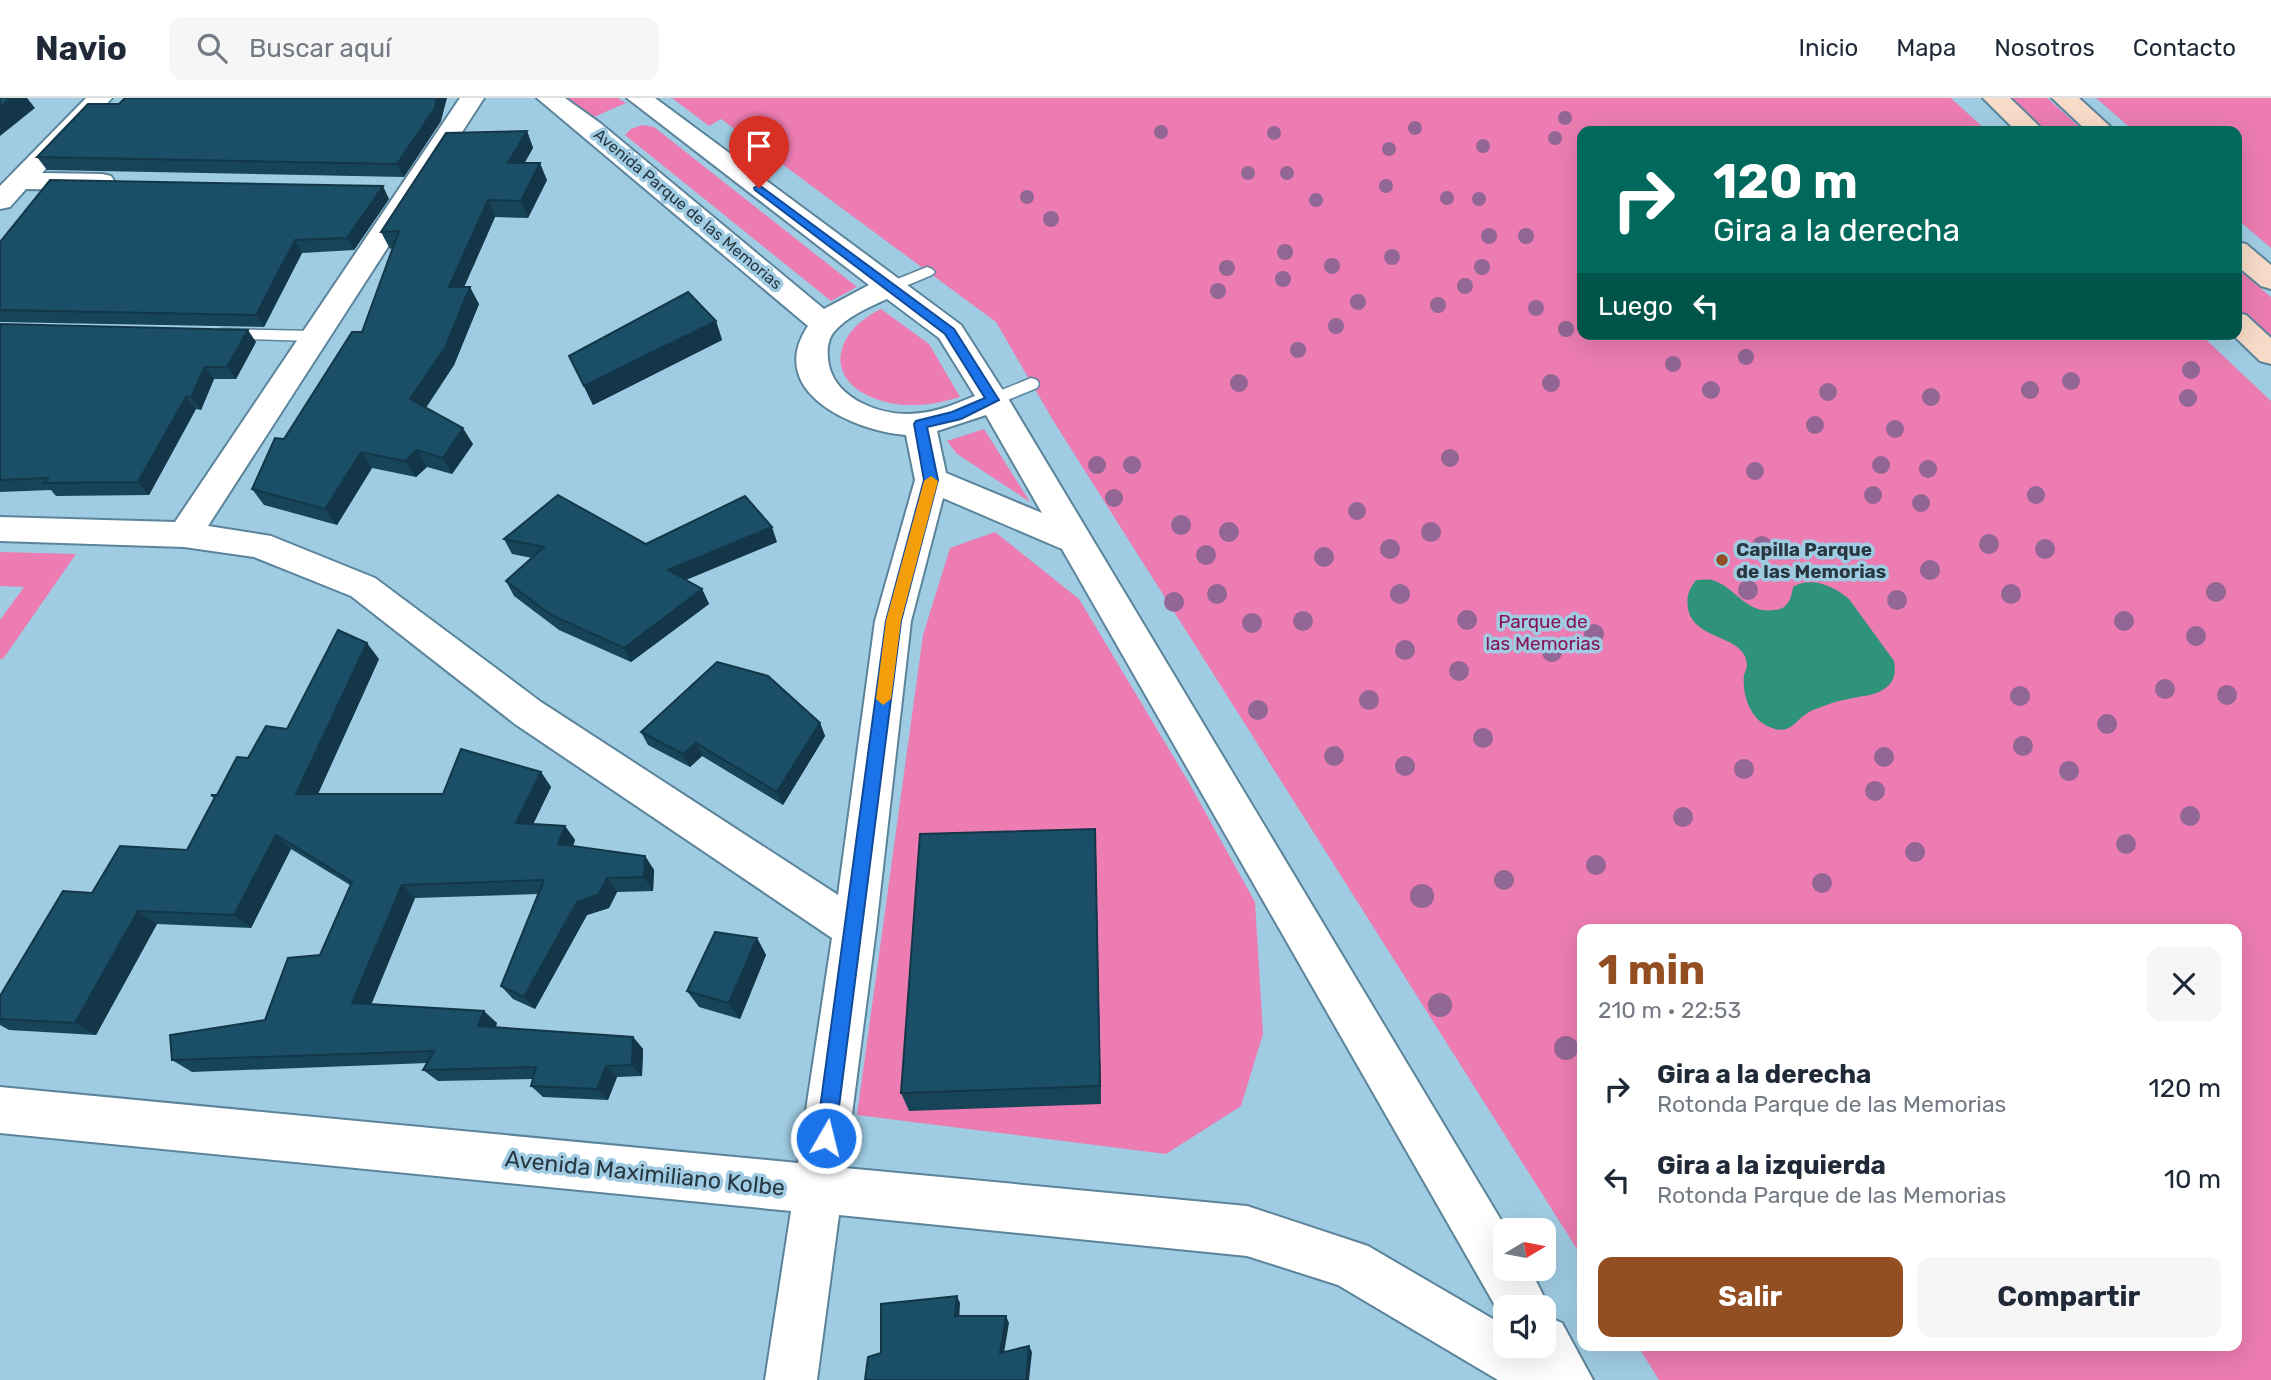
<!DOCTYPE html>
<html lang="es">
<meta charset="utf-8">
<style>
body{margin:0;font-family:Rubik,sans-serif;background:#f6f6f7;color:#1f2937;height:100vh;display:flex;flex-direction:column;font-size:26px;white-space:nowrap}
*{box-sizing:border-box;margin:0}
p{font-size:23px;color:#747a83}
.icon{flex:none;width:38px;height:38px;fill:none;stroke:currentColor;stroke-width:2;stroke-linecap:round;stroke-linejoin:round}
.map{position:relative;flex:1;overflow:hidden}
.drawer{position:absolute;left:1577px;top:826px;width:665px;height:427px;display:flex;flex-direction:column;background:#fff;border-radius:14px;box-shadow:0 7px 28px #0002}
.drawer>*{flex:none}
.hud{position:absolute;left:1577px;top:28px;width:665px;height:214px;border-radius:14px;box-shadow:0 7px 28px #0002;background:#00695c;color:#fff;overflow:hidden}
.needle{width:46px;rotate:80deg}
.tools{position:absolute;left:1493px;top:1120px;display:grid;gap:14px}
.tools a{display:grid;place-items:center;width:63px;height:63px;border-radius:14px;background:#fff;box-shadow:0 7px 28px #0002;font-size:35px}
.pin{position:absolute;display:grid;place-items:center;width:60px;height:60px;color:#fff;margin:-72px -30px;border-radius:50% 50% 50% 0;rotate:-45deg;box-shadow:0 0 7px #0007}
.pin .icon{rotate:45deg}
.me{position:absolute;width:77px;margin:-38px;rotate:8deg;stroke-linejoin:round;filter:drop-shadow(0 0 5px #0008)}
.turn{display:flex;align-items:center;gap:24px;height:147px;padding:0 21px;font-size:32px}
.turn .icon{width:91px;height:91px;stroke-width:2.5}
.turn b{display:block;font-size:49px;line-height:60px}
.then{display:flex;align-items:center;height:66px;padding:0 21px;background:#0003;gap:14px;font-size:26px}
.round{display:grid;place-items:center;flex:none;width:74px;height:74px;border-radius:14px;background:#f6f6f7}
.head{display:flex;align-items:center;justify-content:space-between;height:119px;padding:0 21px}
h1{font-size:42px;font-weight:700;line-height:52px;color:#934f21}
.button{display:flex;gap:14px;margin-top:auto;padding:14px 21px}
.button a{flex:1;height:80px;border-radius:14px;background:#934f21;color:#fff;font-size:28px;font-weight:700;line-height:80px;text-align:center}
.button a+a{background:#f6f6f7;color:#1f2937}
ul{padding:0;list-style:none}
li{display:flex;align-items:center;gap:21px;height:91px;padding:0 21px}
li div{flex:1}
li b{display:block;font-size:26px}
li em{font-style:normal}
header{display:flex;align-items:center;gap:42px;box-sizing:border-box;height:98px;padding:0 35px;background:#fff;border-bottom:2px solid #e0e1e3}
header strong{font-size:33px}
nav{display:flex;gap:38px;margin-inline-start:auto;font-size:24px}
.search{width:490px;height:63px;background:#f6f6f7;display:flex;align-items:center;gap:18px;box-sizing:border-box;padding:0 24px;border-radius:14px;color:#747a83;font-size:26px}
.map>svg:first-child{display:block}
</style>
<header>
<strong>Navio</strong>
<div class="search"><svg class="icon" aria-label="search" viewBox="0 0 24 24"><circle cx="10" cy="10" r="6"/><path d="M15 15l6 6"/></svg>Buscar aquí</div>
<nav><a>Inicio</a><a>Mapa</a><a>Nosotros</a><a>Contacto</a></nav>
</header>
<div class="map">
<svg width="2271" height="1282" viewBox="0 0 2271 1282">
<rect width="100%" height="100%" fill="#a0cce3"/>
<g fill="#ec7cb1">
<path d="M568,0h50l8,5 -32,14z"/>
<path d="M672,0h1279l36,33h-405v203h618l71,67v979h-612l-21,-34h598v-417h-654v328l-528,-835 -58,-100 -275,-203 -12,7z"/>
<path d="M2007,0h40l37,33h-41z"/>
<path d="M2096,0h175v150l-34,-29 -1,-88h-102z"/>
<path d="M642,27l12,2 203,160 -26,14 -206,-166 6,-6z"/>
<path d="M2236,169l35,30v42l-34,-31z"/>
<path d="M881,211l48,35 31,53c-23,7 -46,11 -70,6 -65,-14 -64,-67 -9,-94z"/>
<path d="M984,331l46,73 -73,-48 -10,-13z"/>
<path d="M995,434l84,67 109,182 67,121 8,132 -22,72 -75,48 -309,-39 66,-480 27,-87z"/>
<path d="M0,454l76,2 -73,105h-3v-39l24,-33 -24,-1z"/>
</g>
<path fill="#2e9378" d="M1696,482c5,0 12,-1 16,0 26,8 32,34 63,30 13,-1 16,-11 18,-23 18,-11 41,-1 56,12l45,62c2,11 1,21 -10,28 -9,7 -24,7 -36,10 -12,2 -24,7 -35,11 -19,8 -20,28 -46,16 -18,-9 -25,-33 -23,-51 1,-3 3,-7 3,-10 -1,-31 -52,-23 -59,-56 -2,-12 1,-20 8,-29z"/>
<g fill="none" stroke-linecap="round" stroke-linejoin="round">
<defs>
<g id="lane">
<path d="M927,169l5,2 3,3 -3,3 -41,17 -8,-5 2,-3z"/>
<path d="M222,231l92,2 8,5 -8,5 -98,-3 -2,-4z"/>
<path d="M1031,280l6,2 2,4 -2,4 -44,18 -9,-6 3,-4z"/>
</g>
<g id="street">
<path d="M86,0h26l-70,75 60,1 9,2 4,6 -4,6 -9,2 -76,-1 -16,18 -10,2v-23z"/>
<path d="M460,0h24l-276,428 63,10 104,42 166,124 297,193 37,-274 40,-141 -9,-45c-52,-4 -142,-43 -98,-109l-271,-228h28l35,25 224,186 45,-24 -242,-187h28l306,227 48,75 498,830 -2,39h25l19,38 -3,9 16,7 31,57h-95l-160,-95 -91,-29 -408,-41 -22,165h-52l26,-169 -791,-78v-46l798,76 34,-225 -317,-214 -164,-128 -97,-39 -70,-10 -184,-6v-24l175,5zM887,201l52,39 36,58c-22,9 -43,18 -67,18 -33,0 -77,-18 -80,-55 -1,-9 0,-19 5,-26 13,-16 36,-26 54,-34zM986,317l56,98 -96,-40 -9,-42zM943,400l119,51 443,774v-16h39v39h-39v-20l-137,-80 -121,-40 -402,-38 31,-239 35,-308z"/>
</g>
<g id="secondary">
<path d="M1983,0h27l34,33h-28z"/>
<path d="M2052,0h27l36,33h-28z"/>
<path d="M2236,144l10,2 25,21v24l-10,-3 -25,-21z"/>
<path d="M2236,215l10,2 25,23v26l-11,-3 -28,-27h4z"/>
</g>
</defs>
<use href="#lane" stroke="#5b849a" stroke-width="3"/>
<use href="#street" stroke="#5b849a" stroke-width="4"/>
<use href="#secondary" stroke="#5b849a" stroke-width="4"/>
<use href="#lane" fill="#fff" fill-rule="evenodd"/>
<use href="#street" fill="#fff" fill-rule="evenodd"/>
<use href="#secondary" fill="#f7dac7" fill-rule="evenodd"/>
</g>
<g fill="#926695">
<circle cx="1565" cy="20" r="7"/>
<circle cx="1415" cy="30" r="7"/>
<circle cx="1161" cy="34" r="7"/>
<circle cx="1274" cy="35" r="7"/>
<circle cx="1555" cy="40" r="7"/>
<circle cx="1483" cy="48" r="7"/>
<circle cx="1389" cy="51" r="7"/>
<circle cx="1248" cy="75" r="7"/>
<circle cx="1287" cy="75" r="7"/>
<circle cx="1386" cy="88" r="7"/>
<circle cx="1027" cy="99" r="7"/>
<circle cx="1447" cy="100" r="7"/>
<circle cx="1479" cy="101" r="7"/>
<circle cx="1316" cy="102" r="7"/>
<circle cx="1051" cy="121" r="8"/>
<circle cx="1489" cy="138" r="8"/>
<circle cx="1526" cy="138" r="8"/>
<circle cx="1285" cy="154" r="8"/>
<circle cx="1392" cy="159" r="8"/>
<circle cx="1332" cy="168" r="8"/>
<circle cx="1482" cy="169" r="8"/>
<circle cx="1227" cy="170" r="8"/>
<circle cx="1283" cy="181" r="8"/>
<circle cx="1465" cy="188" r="8"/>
<circle cx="1218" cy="193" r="8"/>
<circle cx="1358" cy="204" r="8"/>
<circle cx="1438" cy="207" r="8"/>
<circle cx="1536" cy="210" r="8"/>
<circle cx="1336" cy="228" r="8"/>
<circle cx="1566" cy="231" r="8"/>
<circle cx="1298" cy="252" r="8"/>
<circle cx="1746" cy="259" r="8"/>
<circle cx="1673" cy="266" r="8"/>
<circle cx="2191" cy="272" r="9"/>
<circle cx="2071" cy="283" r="9"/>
<circle cx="1239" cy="285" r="9"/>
<circle cx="1551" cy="285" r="9"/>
<circle cx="1711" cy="292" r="9"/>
<circle cx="2030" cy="292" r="9"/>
<circle cx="1828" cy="294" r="9"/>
<circle cx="1931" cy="299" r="9"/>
<circle cx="2188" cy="300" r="9"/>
<circle cx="1815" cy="327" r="9"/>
<circle cx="1895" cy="331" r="9"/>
<circle cx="1450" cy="360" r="9"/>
<circle cx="1097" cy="367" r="9"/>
<circle cx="1132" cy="367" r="9"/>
<circle cx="1881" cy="367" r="9"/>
<circle cx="1928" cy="371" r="9"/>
<circle cx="1755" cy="373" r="9"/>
<circle cx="1873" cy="397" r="9"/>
<circle cx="2036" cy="397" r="9"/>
<circle cx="1114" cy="400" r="9"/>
<circle cx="1921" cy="405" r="9"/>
<circle cx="1357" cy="413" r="9"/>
<circle cx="1181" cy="427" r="10"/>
<circle cx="1229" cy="434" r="10"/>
<circle cx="1431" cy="434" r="10"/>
<circle cx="1989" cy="446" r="10"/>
<circle cx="1762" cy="448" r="10"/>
<circle cx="1390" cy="451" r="10"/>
<circle cx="2045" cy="451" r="10"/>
<circle cx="1206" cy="457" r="10"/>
<circle cx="1324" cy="459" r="10"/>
<circle cx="1930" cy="472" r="10"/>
<circle cx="1748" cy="492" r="10"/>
<circle cx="2216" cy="494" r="10"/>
<circle cx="1217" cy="496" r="10"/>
<circle cx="1400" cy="496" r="10"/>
<circle cx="2011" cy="496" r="10"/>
<circle cx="1897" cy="502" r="10"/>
<circle cx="1174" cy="504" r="10"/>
<circle cx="1467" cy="522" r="10"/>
<circle cx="1303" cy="523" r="10"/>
<circle cx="2124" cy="523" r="10"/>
<circle cx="1252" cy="525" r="10"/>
<circle cx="1594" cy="536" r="10"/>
<circle cx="2196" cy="538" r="10"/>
<circle cx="1405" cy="552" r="10"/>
<circle cx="1552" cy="554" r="10"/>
<circle cx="1459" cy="573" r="10"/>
<circle cx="2165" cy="591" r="10"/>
<circle cx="2227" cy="597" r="10"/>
<circle cx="2020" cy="598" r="10"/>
<circle cx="1369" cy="602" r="10"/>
<circle cx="1258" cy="612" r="10"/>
<circle cx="2107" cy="626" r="10"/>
<circle cx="1483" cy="640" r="10"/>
<circle cx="2023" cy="648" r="10"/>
<circle cx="1334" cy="658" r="10"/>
<circle cx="1884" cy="659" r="10"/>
<circle cx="1405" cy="668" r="10"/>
<circle cx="1744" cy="671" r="10"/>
<circle cx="2069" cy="673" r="10"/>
<circle cx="1875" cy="693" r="10"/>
<circle cx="2190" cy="718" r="10"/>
<circle cx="1683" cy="719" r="10"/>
<circle cx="2126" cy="746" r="10"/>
<circle cx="1915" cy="754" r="10"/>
<circle cx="1596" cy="767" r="10"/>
<circle cx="1504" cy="782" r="10"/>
<circle cx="1822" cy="785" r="10"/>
<circle cx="1422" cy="798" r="12"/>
<circle cx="1440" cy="907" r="12"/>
<circle cx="1566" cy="950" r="12"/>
</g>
<g fill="#174459">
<path d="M441,23l-37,56 -357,-7 -10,-13z"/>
<path d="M527,33l6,17 -9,15 23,17 -19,38 -33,-1 -31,70 15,17 -25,61 -28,43 47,36 -21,30 -25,-7 -11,10 -44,-9 -35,57 -73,-20 -12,-16 110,-157 31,-84 -3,1 -9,-17z"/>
<path d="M389,101l-35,51 -52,3 -38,74 -264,-5v-80z"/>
<path d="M716,223l6,19 -129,65 -24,-49z"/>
<path d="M0,226l256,18 -20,37h-22l-13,31 -5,-1 -47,86 -93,1 -5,-6 -51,2z"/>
<path d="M504,441l142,5 131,-2 -92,38 17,9 7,15 -78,58 -72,-32 -45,-34 -8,-15 26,-23 -20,-4z"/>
<path d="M379,561l-61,135h125l98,-22 10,15 -18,37 32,2 10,14 -2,6 72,10 9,14 -1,21 -36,1 -8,16 -22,7 -52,94 -22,-10 -12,-13 37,-92 -123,4 -44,106 126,19 -1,4 137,10 10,12 -1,27 -25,1 -9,23 -65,-3 -12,-11 2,-7 -95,2 -15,-11 4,-7 -235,9 -20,-12 93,-40 55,-65 30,-70 -59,-36 -40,79 -94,-4 -61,111 -87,-5 -9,-5v-29l92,-103 95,-43 28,-52 -4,-3h6l31,-37z"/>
<path d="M820,625l5,13 -42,69 -81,-49 -12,11 -42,-22 -7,-13z"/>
<path d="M1095,731l6,275 -192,7 -8,-18z"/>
<path d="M757,840l9,17 -26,64 -41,-12 -12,-16z"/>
</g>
<g fill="#133748">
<path d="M11,0h16l8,10 -35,28v-29z"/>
<path d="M437,0h10l-6,23 -37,56 -7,-13z"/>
<path d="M527,33l6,17 -18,32 -7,-17z"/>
<path d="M540,65l7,17 -19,38 -7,-17z"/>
<path d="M383,88l6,13 -35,51 -7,-12z"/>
<path d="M488,102l7,17 -38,86 -8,-16z"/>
<path d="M295,142l7,13 -38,74 -8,-12z"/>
<path d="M470,189l9,17 -25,61 -34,51 -10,-17z"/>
<path d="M716,223l6,19 -129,65 -9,-19z"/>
<path d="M248,232l8,12 -20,37 -9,-12z"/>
<path d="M205,269l9,12 -13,31 -10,-13z"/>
<path d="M186,299l10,12 -47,86 -11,-13z"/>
<path d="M463,330l10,16 -21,30 -9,-16z"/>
<path d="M417,352l10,17 -11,10 -11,-16z"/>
<path d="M361,354l11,16 -35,57 -12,-16z"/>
<path d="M772,429l5,15 -103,43 -6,-15z"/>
<path d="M702,491l7,15 -78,58 -7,-14z"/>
<path d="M367,545l12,16 -68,150 -15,-15z"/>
<path d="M820,625l5,13 -42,69 -6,-13z"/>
<path d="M696,645l6,13 -12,11 -7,-13z"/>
<path d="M541,674l10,15 -24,50 -11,-14z"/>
<path d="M565,728l10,14 -6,18 -11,-14z"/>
<path d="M1095,731l1,24 5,251 -1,-18z"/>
<path d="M276,737l15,14 -40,79 -17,-13z"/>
<path d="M645,758l9,14 -1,21 -9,-14z"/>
<path d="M607,780l10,14 -8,16 -22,7 -52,94 -11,-12 53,-95z"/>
<path d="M402,787l13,13 -48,117 -15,-12z"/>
<path d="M138,813l19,13 -61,111 -21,-12z"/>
<path d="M757,840l9,17 -26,64 -11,-16z"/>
<path d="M484,913l13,12 -6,14 -13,-11z"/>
<path d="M633,939l10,12 -1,27 -10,-11z"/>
<path d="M606,968l11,11 -9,23 -11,-11z"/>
<path d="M957,1198l3,7 -1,19 -4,-6z"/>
<path d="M1006,1218l3,7 -6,36 -3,-6z"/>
<path d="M1029,1248l3,6 -3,28h-3z"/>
</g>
<g fill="#1b4f67" stroke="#133748" stroke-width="2">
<path d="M0,0h11l-11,9z"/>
<path d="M125,0h312l-2,10 -38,56 -360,-7 51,-53h31z"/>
<path d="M527,33l-19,32h32l-19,38 -33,-1 -39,87h21l-25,61 -35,51 53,29 -20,30 -26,-8 -12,11 -44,-9 -36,57 -73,-20 23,-51 9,1 68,-107h10l37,-101 -18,1 65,-99z"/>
<path d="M50,82l333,6 -36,52 -52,2 -39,75 -256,-5v-68z"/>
<path d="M688,194l28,29 -132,65 -15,-30z"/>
<path d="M0,226l248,6 -21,37h-22l-14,30h-5l-48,85 -94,1 4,-5 -48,2z"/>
<path d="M558,397l88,49 99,-48 27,31 -104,43 34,19 -78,59 -73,-33 -45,-34 38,-34 -40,-8z"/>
<path d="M338,532l29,13 -71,151h147l18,-45 80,23 -25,51 49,3 -7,18 87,12 -1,21 -37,1 -8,16 -22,8 -53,95 -23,-11 43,-106 -142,5 -50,118 132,8 -6,15 155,11 -1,28 -26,1 -9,23 -66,-3 5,-19 -113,3 11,-19 -262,9 -2,-25 95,-15 23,-62 32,-3 32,-73 -76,-47 -42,80 -96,-4 -63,112 -75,-4v-23l63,-105 29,2 28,-47 67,4 28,-53 -4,-2h6l20,-38 11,1 18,-32 21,3z"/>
<path d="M717,564l51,14 52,47 -43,69 -81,-49 -13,11 -42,-22z"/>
<path d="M1095,731l5,257 -199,7 19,-259z"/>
<path d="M715,834l42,6 -28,65 -42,-12z"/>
<path d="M957,1198l-2,20h51l-6,37 29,-7 -3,34h-161l3,-23 13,-4v-49z"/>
</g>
<path fill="#1a73e8" stroke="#114b97" stroke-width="2" d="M759,87l195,144 45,71 -38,19 -34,8 11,53 -37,141 -66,517 -2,7 -7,2 -7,-2 -3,-7 70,-517 38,-141 -10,-56 2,-3 36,-9 33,-14 -40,-64 -190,-144 -1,-2z"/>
<path fill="#f59e0b" d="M931,378l7,5 -37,140 -10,78 -8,6 -7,-6 10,-78 38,-140z"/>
<circle fill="#934f21" stroke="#a0cce3" stroke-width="2.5" cx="1722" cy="462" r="7"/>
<g text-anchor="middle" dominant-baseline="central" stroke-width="7" stroke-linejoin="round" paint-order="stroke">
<g font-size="16" fill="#273841" stroke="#a0cce3">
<text transform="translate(688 111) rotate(40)">Avenida Parque de las Memorias</text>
</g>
<g font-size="19" font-weight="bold" fill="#273841" stroke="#a0cce3" text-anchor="start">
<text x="1736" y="451">Capilla Parque<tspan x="1736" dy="22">de las Memorias</tspan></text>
</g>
<g font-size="19" fill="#861355" stroke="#a0cce3">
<text x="1543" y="523">Parque de<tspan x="1543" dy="22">las Memorias</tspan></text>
</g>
<g font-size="23" fill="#273841" stroke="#a0cce3">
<text transform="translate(645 1075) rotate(6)">Avenida Maximiliano Kolbe</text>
</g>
</g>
</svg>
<div class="tools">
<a><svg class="needle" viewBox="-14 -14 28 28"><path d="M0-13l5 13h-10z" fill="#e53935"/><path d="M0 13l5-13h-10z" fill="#747a83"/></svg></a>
<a><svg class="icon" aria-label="sound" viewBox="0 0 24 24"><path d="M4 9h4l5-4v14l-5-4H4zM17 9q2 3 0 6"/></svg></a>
</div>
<div class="pin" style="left:759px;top:90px;background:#d93025"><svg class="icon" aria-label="arrive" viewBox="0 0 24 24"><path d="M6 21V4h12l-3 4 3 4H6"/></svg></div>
<svg class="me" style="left:826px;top:1040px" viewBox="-20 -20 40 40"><circle r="17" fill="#1a73e8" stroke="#fff" stroke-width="3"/><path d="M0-11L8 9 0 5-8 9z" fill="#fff"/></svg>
<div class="hud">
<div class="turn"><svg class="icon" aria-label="right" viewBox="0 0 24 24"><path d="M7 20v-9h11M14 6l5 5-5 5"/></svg><div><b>120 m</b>Gira a la derecha</div></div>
<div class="then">Luego<svg class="icon" aria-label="left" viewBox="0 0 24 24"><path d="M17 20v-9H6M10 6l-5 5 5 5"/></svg></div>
</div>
<section class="drawer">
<div class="head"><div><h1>1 min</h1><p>210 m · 22:53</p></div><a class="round"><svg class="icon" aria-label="close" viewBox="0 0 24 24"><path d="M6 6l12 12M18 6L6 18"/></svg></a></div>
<ul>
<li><svg class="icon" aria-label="right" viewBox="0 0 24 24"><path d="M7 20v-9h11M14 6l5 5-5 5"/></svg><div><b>Gira a la derecha</b><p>Rotonda Parque de las Memorias</p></div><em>120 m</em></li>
<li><svg class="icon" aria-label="left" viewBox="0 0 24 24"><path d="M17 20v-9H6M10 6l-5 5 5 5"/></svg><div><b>Gira a la izquierda</b><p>Rotonda Parque de las Memorias</p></div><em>10 m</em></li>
</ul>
<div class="button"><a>Salir</a><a>Compartir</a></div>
</section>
</div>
